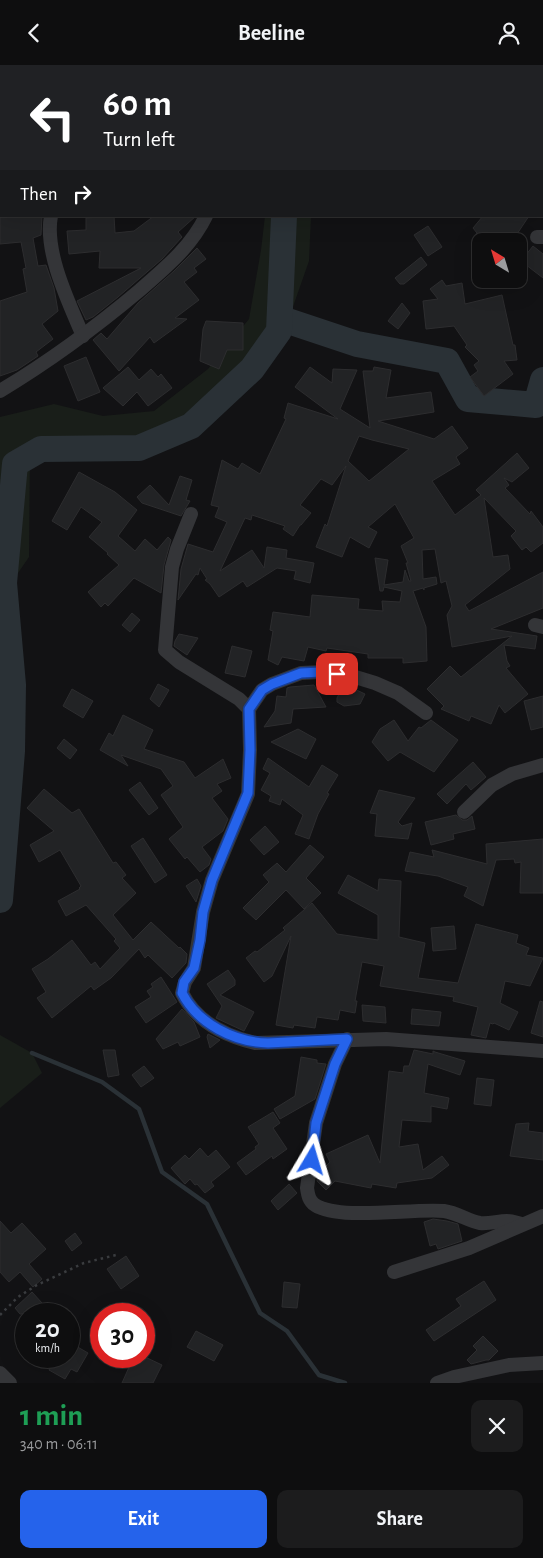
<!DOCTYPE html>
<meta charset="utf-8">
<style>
body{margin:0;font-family:"Alegreya Sans",sans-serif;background:#1c1c1d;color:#f1f3f6;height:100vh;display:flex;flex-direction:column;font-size:19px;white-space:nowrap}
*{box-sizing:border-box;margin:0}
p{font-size:16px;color:#9b9c9e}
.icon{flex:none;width:28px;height:28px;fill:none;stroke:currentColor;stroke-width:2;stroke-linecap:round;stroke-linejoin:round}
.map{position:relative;height:1318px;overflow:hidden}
.panel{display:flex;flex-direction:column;background:#0e0e0f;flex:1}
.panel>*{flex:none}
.top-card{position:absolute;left:0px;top:0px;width:544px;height:152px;box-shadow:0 5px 20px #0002,0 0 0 1px #2e2e2f;background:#202124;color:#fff;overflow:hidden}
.needle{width:32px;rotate:322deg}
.buttons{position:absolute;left:472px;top:168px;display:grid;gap:10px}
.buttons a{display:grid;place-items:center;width:55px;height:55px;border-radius:10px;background:#0e0e0f;box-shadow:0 5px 20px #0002,0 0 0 1px #2e2e2f;font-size:25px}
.speed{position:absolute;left:15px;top:1238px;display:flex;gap:10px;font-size:25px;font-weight:700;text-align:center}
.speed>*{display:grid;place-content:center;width:65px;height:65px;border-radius:50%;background:#0e0e0f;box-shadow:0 5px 20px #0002,0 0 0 1px #2e2e2f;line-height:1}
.speed small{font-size:12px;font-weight:400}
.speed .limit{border:8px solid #d22;background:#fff;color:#111}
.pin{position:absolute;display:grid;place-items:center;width:42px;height:42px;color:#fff;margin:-21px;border-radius:10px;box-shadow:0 2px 8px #0006}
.me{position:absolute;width:55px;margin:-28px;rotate:7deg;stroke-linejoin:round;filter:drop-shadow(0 0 4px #0008)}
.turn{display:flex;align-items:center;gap:18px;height:105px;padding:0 20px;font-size:22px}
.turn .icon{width:65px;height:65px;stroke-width:2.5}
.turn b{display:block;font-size:35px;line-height:42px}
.then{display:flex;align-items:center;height:48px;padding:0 20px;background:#0003;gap:10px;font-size:19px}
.round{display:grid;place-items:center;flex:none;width:52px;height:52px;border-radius:10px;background:#1c1c1d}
.headline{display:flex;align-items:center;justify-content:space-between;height:85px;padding:0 20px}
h1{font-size:30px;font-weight:700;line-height:38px;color:#1e9e55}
.button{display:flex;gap:10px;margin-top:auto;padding:10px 20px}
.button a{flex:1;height:58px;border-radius:10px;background:#2563eb;color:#fff;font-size:20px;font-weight:700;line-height:58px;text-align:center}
.button a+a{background:#1c1c1d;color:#f1f3f6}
header{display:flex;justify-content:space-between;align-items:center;height:65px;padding:0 20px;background:#0e0e0f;font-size:22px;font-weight:700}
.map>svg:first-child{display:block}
</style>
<header><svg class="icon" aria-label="back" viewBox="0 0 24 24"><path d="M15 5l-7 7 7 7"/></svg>Beeline<svg class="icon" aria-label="person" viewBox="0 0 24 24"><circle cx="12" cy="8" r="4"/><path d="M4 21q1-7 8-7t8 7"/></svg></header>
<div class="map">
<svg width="543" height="1318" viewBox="0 0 543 1318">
<rect width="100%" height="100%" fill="#121214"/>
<g fill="#191e19">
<path d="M129,0h99l2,1h-99z"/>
<path d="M265,151h46l-2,45 -28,80 -45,51 -86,55h-120l-1,110 -24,35 9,153 -14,101v-429l54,-13 49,12 51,-5 54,-42 41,-50 12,-69z"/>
<path d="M0,796l5,30 -5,16z"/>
<path d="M0,970l32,18 10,20 -42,35z"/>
</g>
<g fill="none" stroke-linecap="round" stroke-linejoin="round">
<path stroke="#2a3136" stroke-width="4.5" d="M32,988l70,29 37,27 23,63 45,32 53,109 27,18 32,44 26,8"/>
<g stroke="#2a3136" stroke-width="26">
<path d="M176,0l2,1"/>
<path d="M288,256l69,23 90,17 21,38 68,6 7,-25"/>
<path d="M0,835l12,-149 1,-66 -9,-102 11,-119 26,-15 98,-1 52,-22 61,-57 27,-38 5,-115"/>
</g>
</g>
<g fill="#222325" stroke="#2d2d2f" fill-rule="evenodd">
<path d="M0,151h42l-1,19 -8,3 5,28 8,-1 8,23 4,23 -16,13 11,15 -17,13 2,4 -21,14 -17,6v-75l27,-9 -4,-23 3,-1 -5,-26 -21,2z"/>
<path d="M114,151l1,17 19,-2 20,-15h42l-18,16 4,5 -20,22 -44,38 -25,20 -7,3 -9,-19 64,-33h-42l1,-17 -31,3 -2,-23 19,-1v-12z"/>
<path d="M483,151h46l-12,18 10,7h-52l2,-8 -4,-5z"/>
<path d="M428,161l14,21 -14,9 -14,-21z"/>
<path d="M533,181l10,8v24l-22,-17z"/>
<path d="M197,183l9,11 -12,9 3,4 -13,10 15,18 -24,18 12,1 -33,24 -4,-6 -31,34 -26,-31 8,-7 6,6 31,-36 36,-32z"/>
<path d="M421,192l6,8 -23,19h-4l-5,-6z"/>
<path d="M442,215l4,6 16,-3 3,21 37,-9 11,50h2l2,15 -13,1 9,13 -29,22 -14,-19 8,-6 -4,-6 5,-4 -14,-14 2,-2 -13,-19 -28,3 -3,-28 15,-2 -8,-10z"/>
<path d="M402,238l8,10 -12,16 -10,-8z"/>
<path d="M206,256l37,2v27h-16l-8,19 -19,-8 3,-32z"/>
<path d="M86,292l14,35 -22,9 -14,-35z"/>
<path d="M128,302l11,13 12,-11 7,8 3,-3 11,14 -24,18 -11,-14 -14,14 -20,-18z"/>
<path d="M310,302l22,16 1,-14 24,1 -17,39 30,19 -7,-57h10l1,-4 17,3 -5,28 45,-6 3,20 -56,9 56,18 18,-13 16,22 -12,9 4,7 -28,17 23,34 26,-20 -5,-5 41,-37 12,15 -17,14 -8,-4 5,7 -4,3 25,26 1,-3 12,16v16l-12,9 -5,-5 -4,3 -11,-14 5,-5 -32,-33 9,59 15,-2 2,14 -45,36 4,6 74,-39v36l-52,21 46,7 -2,13 -31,-4 3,16 3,5 -4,2 22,26 -23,19 -6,-8 -8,19 -20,-8 -2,5 -28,-12 3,-3 -17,-17 23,-23 11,11 51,-41 -60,11 -5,-32 5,-9 -6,-25 -5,2 -6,-34 -13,1 1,29 13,-2 1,7 -13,4v2l-1,-2 -10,3 13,36 1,34 -24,2v-5h-35v-4l-41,-6 -1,3 -18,-4 -4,14 -22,-4 -4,8 -10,-5 5,-29 -3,-1 3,-18 37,5 2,-22 47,4 -1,10 25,2 -1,-10 18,1 2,-11 -18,-4 -1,4h-3l-5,-33 13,2 -4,25 19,-3 2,-12 4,11h2l-5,-18h2l-7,-17 13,-8 -19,-34 -27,23 9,5 -8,16 -19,-11 -8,20 -26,-10 9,-23 2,2 19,-60 -14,19 -11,-6 -21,26 11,8 -10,12h-1l-7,11 -10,-7 2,-3 -33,-11 -1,5 -6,-2 -25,53 32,-21 12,18 3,-21 20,3 -1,8 28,5 -4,20 -16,-4 2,-8 -19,-3 -30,19 -4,-6 -24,16 -9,-13 -5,-4 2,-1 -7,-11 -2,7 -2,-1 -18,26 3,-31 7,-25 25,8 14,-30 -12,-5 4,-10 -8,-2 11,-45 16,9 4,-6 18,11 26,-55 -2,-1 4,-15 50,16 -43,-32zM359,371l13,4 37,9 -40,32 -21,-20z"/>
<path d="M79,407l36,20 22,18 -19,26 17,15 10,-12 12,11 11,-13 3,3 -7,25 -3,28 -27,-15 -26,28 -3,-3 -4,4 -13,-15 31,-27 -12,-11 1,-1 -19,-16 13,-15 -21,-15 -14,23 -15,-9z"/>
<path d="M180,411l12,4 -6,20 4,1 -9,15 -39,-13 -5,-6 13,-12 19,20z"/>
<path d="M132,548l8,7 -10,12 -8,-7z"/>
<path d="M179,569l19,4 -11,17 -13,-9 1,-5z"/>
<path d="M232,581l20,5 -7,26 -20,-4z"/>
<path d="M158,619l11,6 -10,17 -9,-8z"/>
<path d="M344,619l21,10 -5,10 -16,2 -7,-4v-4z"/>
<path d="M314,620l12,22 -33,2 -2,14 -27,4 11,-16 2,-15 9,1 1,-9 3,-1z"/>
<path d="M72,624l21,12 -10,17 -20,-12z"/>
<path d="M543,631v31l-12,3 -7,-29z"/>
<path d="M123,650l30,15 -9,19 40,13 11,16 28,-19 8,19 -14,6 5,7 -10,7 16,21 -5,12 -21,16 9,12 -2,6 -9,7 -13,-15 -2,2 -16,-20 14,-12 -22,-32 12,-9 -12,-17 -40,-14 7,11 -28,-16 9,-17 4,3z"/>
<path d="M394,655l14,21 11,-14 2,1 10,-8 27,20 -24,32 -34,-20 -12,9 -16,-19 8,-13z"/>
<path d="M298,664l18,10 -10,20 -35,-17z"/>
<path d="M64,674l13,11 -7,9 -13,-11z"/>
<path d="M268,693l41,29 13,-22 16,10 -11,18 2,1 -11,20 -9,25 -14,-5 8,-19 -21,-16 -2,6 -11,-4 2,-5 -10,-6 9,-17 -7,-4z"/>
<path d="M473,697l13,15 -15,13 -5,-6 -19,20 -10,-10z"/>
<path d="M140,717l18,26 -9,7 -20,-25z"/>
<path d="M44,724l28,24 7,-4 34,54 3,-1 10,13 -4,3 14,15 -23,22 20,25 18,-18 28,26 1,-1 7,7 -1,9 -14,15 -24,-23 -3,3 -6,-9 -28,29 -17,12 -3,-4 -39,32 -15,-20 9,-6 -14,-23 16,-10 24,-19 19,25 4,-3 5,7 20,-21 -6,-7 2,-2 -30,-34 -20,11 -8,-15 22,-12 -1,-1 2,-2 -21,-36 -21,12 -9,-17 24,-14 -27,-23z"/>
<path d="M379,725l36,8 -17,24 4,4 10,-3 -4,16 -33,-3 2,-22 -7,-1z"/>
<path d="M456,750l6,5h5l5,-4 3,13 -22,5 1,5 -23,6 -6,-23z"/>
<path d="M265,761l14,16 -15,13 -14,-15z"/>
<path d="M143,773l24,37 -12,8 -24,-37z"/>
<path d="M543,774v54h-23l1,-31 -6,1 -1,-4 -18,1 -13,46 -19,-10 4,-9 -30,-11 -33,-5 5,-19 24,5 -2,-7 55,14 -1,-20z"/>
<path d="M310,780l14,12 -18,21 15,15 -17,16 -18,-19 -30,30 -13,-12 26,-26 -6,-7 14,-12 9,9z"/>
<path d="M348,810l30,16 1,-12 22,2 -2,56 26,6 -7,35 40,5 18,-59 42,11 -2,8 13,5 -3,7 17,3 -13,28 -25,-5 -5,22 18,9 -9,18 -15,-7 -1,1 -3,-1 -4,15 -15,-3 7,-28 -25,-6 1,-4 -74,-11 4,-20 -22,-4 -7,39h2l-2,12 -15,-3 -2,10 -21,-3 -2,11 -21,-3 -1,3 -17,-3 15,-89 -19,40 -8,6 -18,-24 9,-7 2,1 28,-22 -2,-2 29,-25 25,31 41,6v-25l-40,-22z"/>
<path d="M197,814l4,7 -5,16 -10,-16z"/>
<path d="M454,861l2,23 -23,2 -2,-23z"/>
<path d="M228,905l7,10v5l-15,10 34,17 -10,19 -28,-13 6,-12 -15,-22z"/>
<path d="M161,912l16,25 -31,21 -11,-16 16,-10 -4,-6 6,-4 -2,-3z"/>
<path d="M540,936l3,1v35l-12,-4z"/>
<path d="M362,940l23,2 1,16 -23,-2z"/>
<path d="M182,944l12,13 6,15 -20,9 -2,-4 -15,7 -7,-10z"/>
<path d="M412,944l29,3 -2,14 -28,-2z"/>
<path d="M208,969l12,6 -10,8 -3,-11z"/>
<path d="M103,985h12l4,25 -11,2z"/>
<path d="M414,985l19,4v-3l2,1 30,9 -5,14 -32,-11 -4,29 25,5 -2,11 -16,-3v16l-29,-2 -3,27 19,-3 5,26 19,-14 7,9 -17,13 -35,5 -1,5 -24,-4 -1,4 -36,-7 -9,9 -9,-9 1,-7 12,-12 -4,-8 42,-19 12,28 9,-92 14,2 1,-7h5z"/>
<path d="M301,992l16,3v3l9,1 -11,35 -35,20 -6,-10 21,-13z"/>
<path d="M144,1001l10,12 -13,9 -9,-12z"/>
<path d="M477,1013l17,2 -3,26 -17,-2z"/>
<path d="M273,1047l7,11 -7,5 14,21 -14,10 -1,-3 -26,19 -9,-12 19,-14 -1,-2 4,-3 -11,-17z"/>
<path d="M529,1058l-1,8 15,2v27l-33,-4 6,-32z"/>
<path d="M200,1083l8,9 8,-7 14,17 -19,15 3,4 -9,7 -8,-9 -2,1 -5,-6 -5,5 -14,-16 14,-13 4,4z"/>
<path d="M289,1119l8,9 -19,17 -7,-9z"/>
<path d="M433,1154l14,2 11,3 4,17 -24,8 -2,-5 -6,2 -6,-24z"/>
<path d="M0,1156l11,12 11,-10 24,26 -17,15 13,15 -9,8 -13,-15 -11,10 -9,-10z"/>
<path d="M75,1168l7,10 -10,8 -7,-10z"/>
<path d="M126,1191l13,20 -18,13 -14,-20z"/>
<path d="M484,1216l12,19 -62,41 -8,-11 35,-24 -5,-7z"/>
<path d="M284,1217l16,2 -3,24 -15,-1z"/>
<path d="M32,1227l20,22h-32l-5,-6z"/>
<path d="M196,1266l27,14 -9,16 -27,-14z"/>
<path d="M483,1271l15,15 -9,9h-3l-15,4 -4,-4 10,-10 -4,-4z"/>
<path d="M69,1277l19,11 -11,19 -6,-3 -6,10 -16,-9 7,-14h13z"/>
<path d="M134,1291h9l19,9 -9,18h-31z"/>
</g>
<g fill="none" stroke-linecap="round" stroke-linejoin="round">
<path stroke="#3a3c3f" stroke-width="2.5" stroke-dasharray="2.5 4" stroke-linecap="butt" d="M0,1250l18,-18 19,-12 47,-22 32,-8"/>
<g stroke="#343538" stroke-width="14">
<path d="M0,107h1"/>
<path d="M51,151c-7,36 18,87 32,120"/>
<path d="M537,172h6"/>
<path d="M0,326c50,-30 96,-64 140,-101 25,-22 51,-43 66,-74"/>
<path d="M191,449l-14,35 -5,18 -7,83 14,12 60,37 10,10"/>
<path d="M535,560l8,2"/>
<path d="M426,648l-28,-20 -23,-10 -23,-7 -31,-4 -20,1 -29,11 -10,6 -13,19 1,41 -2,44 -36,86 -9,32 -9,56 -9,14 -3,11c14,28 43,43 73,50l131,-4 157,12"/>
<path d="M464,747l28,-27 20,-11 31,-9"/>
<path d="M347,974l-12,25 -19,59 -9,65c1,7 2,13 8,17 26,16 97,3 129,6 14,2 24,10 36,12 9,1 18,-2 27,-2 5,0 10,2 15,3"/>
<path d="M394,1207l75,-24 74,-32"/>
<path d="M0,1308l10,10"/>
<path d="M437,1318l17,-6 55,-12 34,-2"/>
</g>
</g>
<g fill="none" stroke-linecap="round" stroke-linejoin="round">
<defs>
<path id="route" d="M312,1095l4,-37 19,-59 12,-25 -79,4c-34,-1 -70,-19 -86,-50l2,-11 10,-14 6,-28 3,-28 9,-32 36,-87 2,-43 -1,-41 13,-19 10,-6 29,-11 20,-1 16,2"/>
</defs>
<use href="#route" stroke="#184099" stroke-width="12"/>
<use href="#route" stroke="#2563eb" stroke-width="9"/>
</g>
</svg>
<div class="buttons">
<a><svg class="needle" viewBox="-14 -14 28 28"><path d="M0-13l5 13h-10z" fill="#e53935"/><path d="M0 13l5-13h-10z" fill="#9b9c9e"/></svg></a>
</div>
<div class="speed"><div>20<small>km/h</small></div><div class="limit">30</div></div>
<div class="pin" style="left:337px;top:609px;background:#d93025"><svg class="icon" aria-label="arrive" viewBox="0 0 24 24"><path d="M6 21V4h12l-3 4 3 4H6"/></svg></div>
<svg class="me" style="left:312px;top:1095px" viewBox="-20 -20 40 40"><path d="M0-17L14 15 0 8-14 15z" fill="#2563eb" stroke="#fff" stroke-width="4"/></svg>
<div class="top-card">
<div class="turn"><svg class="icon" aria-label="left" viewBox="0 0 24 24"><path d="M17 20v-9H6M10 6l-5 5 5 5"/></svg><div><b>60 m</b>Turn left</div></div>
<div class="then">Then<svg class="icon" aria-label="right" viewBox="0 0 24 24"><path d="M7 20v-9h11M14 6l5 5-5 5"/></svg></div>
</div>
</div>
<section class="panel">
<div class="headline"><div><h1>1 min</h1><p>340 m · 06:11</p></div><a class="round"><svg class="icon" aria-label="close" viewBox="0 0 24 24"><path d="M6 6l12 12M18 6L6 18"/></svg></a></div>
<div class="button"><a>Exit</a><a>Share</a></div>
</section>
